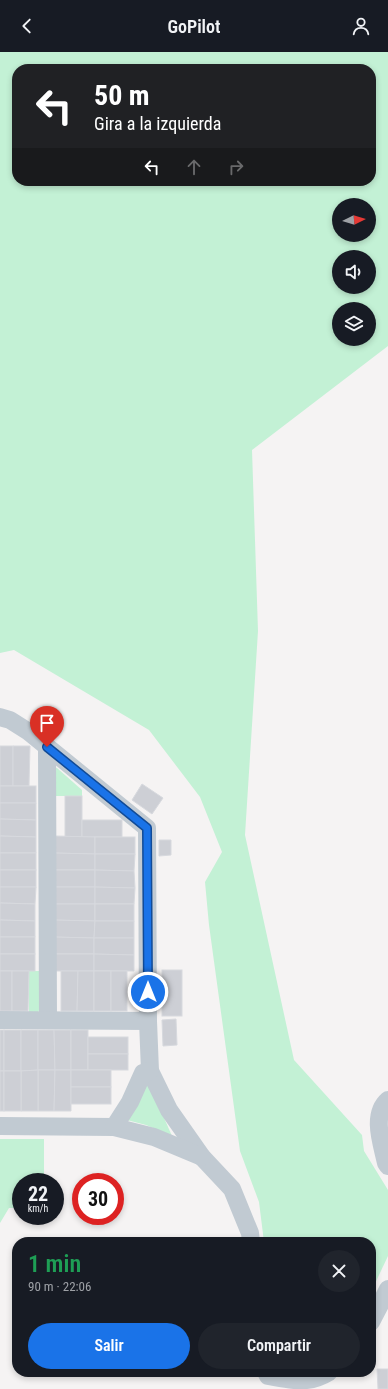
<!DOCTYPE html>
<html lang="es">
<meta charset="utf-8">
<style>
body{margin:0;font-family:"Roboto Condensed",sans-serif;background:#20242c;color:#f1f3f6;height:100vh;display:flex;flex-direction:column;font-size:15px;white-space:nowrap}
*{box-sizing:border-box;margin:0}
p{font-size:13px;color:#9ea1a6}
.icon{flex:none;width:22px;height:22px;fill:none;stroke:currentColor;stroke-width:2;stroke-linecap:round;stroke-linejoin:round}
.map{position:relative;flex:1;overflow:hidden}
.drawer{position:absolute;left:12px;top:1185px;width:364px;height:140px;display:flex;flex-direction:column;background:#171b24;border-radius:16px;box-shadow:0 2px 6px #0003}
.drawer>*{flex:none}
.top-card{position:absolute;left:12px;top:12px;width:364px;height:122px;border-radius:16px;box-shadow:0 2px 6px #0003;background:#202124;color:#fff;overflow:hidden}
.needle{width:26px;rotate:85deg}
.tools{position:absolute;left:332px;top:146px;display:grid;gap:8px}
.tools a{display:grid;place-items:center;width:44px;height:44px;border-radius:50%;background:#171b24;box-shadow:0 2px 6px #0003;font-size:20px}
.speed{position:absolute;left:12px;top:1121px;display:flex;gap:8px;font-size:20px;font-weight:700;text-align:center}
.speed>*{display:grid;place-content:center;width:52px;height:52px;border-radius:50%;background:#171b24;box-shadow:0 2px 6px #0003;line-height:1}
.speed small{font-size:10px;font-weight:400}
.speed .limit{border:6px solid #d22;background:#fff;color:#111}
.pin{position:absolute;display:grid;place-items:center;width:34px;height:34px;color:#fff;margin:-41px -17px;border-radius:50% 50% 50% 0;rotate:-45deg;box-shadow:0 0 4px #0007}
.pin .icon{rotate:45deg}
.me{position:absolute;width:44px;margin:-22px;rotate:0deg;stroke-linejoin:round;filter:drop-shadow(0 0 3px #0008)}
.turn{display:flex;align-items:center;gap:14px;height:84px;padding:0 16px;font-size:18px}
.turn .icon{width:52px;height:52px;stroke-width:2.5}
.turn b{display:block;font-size:28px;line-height:34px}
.lanes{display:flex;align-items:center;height:38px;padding:0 16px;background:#0003;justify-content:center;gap:20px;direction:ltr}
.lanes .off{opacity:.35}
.round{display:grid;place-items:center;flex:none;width:42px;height:42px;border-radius:21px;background:#20242c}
.headline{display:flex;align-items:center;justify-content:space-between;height:68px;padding:0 16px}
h1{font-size:24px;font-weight:600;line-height:30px;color:#1e9e55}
.cta{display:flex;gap:8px;margin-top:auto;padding:8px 16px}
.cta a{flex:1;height:46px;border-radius:24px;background:#1a73e8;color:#fff;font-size:16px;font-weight:600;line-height:46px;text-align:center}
.cta a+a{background:#20242c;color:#f1f3f6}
header{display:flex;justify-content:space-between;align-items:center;height:52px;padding:0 16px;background:#171b24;font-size:18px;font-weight:600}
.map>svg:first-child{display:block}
</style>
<header><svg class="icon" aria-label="back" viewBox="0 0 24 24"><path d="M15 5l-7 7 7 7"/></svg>GoPilot<svg class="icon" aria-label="person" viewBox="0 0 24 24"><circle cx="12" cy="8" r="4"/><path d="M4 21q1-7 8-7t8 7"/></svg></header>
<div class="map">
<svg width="388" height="1337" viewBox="0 0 388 1337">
<rect width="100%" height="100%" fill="#f5f3f3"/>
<g fill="#c3f1d5" fill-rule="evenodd">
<path d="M0,0h388v294l-136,104 6,181 -13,204 49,225 68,75 2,16 24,39v66l-17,36v-50h-107l-5,-40 -19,-51 -31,-226 -4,-43 17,-30 -22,-55 -51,-67 -135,-80 -14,3zM17,17h354v112h-354zM339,153h30v30h-30zM339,205h30v30h-30zM339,257h30v30h-30z"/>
<path d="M53,715l4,1 25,22v6h-31z"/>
<path d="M29,919h11l1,36 -3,5 -9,3z"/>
<path d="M147,1032l3,2 22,50 -26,-11 -19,-5z"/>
<path d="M0,1087h44v43h-23v26h-12l-9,15z"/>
</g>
<g fill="#cdcfd5" stroke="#d7d9de">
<rect x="0" y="694" width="13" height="40"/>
<path d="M13,694h17l-1,40h-16z"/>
<path d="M142,732l21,14 -11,16 -20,-14z"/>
<rect x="0" y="734" width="36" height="17"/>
<rect x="65" y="744" width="17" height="41"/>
<path d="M0,751h36v17l-36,-1z"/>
<path d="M0,767l36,1v17l-36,-1z"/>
<rect x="82" y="768" width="40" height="17"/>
<path d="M0,784l36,1v16h-36z"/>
<path d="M55,784l40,1v17l-40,-1z"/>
<rect x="95" y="785" width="40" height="17"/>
<path d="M159,788h12v15l-12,1z"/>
<rect x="0" y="801" width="36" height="17"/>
<path d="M55,801l40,1v16h-40z"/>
<path d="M95,802h40l-1,17 -39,-1z"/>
<rect x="0" y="818" width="36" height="17"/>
<rect x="55" y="818" width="40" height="17"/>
<path d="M95,818l39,1 1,17 -40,-1z"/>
<path d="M0,835h36l-1,17 -35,-1z"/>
<path d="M55,835h40v17h-41z"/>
<path d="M95,835l40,1 -1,16h-39z"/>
<path d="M0,851l35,1v17l-35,-1z"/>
<path d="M54,852h41v17l-41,-1z"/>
<rect x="95" y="852" width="39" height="17"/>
<path d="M0,868l35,1v16h-35z"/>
<path d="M54,868l41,1 -1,17 -40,-1z"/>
<path d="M95,869h39v17h-40z"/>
<rect x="0" y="885" width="35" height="17"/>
<path d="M54,885l40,1v16h-40z"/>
<path d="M94,886h40v17l-40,-1z"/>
<rect x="0" y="902" width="35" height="17"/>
<rect x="54" y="902" width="40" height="17"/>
<path d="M94,902l40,1v16h-40z"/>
<rect x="162" y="918" width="20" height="46"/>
<rect x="0" y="919" width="12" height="40"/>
<path d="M12,919h17l-1,40h-16z"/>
<path d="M61,919h17l-1,40h-16z"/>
<path d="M78,919h16v40h-17z"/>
<rect x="94" y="919" width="17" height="40"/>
<rect x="111" y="919" width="16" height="40"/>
<path d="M176,967l1,26 -14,1 -1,-26z"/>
<rect x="0" y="978" width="4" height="41"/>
<rect x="4" y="978" width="17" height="41"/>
<path d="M21,978h17v40l-17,1z"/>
<path d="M38,978h16l1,40h-17z"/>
<path d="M54,978h17v40h-16z"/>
<rect x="71" y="978" width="17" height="40"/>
<rect x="88" y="985" width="40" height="17"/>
<rect x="88" y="1002" width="40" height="16"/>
<path d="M38,1018h17l-1,41h-16z"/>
<path d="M38,1018v41h-17v-40z"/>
<path d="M55,1018h16v41h-17z"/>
<rect x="71" y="1018" width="40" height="17"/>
<rect x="0" y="1019" width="4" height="40"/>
<rect x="4" y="1019" width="17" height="40"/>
<rect x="71" y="1035" width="40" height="17"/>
<path d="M377,1317h11v20h-10z"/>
</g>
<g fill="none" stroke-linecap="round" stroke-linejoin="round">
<g stroke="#c1cad2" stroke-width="18">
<path d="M0,665l10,3 19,12 118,96 1,193 2,50 19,39 33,47 30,32 18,44 1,9"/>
<path d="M47,695l1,272"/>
<path d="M0,968l148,1"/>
<path d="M388,1048c-17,15 -6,44 -2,63l2,3"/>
<path d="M0,1074l114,1 40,10 48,20"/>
<path d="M114,1075l16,-25 13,-29 7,-2"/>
<path d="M371,1270l17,-33"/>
<path d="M266,1320l2,4c23,4 40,9 61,-4"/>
</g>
</g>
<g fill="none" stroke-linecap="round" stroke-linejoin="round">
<defs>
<path id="route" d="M47,695l100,81 1,164"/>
</defs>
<use href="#route" stroke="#114b97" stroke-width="10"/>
<use href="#route" stroke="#1a73e8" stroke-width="7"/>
</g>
</svg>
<div class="tools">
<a><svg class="needle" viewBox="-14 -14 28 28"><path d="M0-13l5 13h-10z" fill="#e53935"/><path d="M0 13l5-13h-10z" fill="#9ea1a6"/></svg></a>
<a><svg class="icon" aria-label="sound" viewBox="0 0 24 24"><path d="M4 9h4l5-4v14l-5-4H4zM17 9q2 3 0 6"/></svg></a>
<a><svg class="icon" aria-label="layers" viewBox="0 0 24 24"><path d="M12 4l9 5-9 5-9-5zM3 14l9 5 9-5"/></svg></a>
</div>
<div class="speed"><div>22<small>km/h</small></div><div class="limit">30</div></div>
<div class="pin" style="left:47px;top:695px;background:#d93025"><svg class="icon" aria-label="arrive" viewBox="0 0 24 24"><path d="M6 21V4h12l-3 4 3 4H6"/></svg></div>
<svg class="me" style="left:148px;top:940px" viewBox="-20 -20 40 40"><circle r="17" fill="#1a73e8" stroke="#fff" stroke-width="3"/><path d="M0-11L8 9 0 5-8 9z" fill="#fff"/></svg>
<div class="top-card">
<div class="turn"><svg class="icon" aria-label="left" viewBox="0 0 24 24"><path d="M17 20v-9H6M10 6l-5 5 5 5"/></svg><div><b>50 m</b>Gira a la izquierda</div></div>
<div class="lanes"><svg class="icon" aria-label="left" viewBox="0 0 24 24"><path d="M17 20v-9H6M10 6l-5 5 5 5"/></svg><svg class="icon off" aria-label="ahead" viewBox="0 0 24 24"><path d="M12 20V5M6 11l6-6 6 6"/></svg><svg class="icon off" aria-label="right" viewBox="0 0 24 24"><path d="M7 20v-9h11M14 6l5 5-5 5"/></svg></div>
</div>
<section class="drawer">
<div class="headline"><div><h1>1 min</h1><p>90 m · 22:06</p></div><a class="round"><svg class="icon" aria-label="close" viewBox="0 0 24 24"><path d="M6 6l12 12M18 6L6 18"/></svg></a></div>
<div class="cta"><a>Salir</a><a>Compartir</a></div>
</section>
</div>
